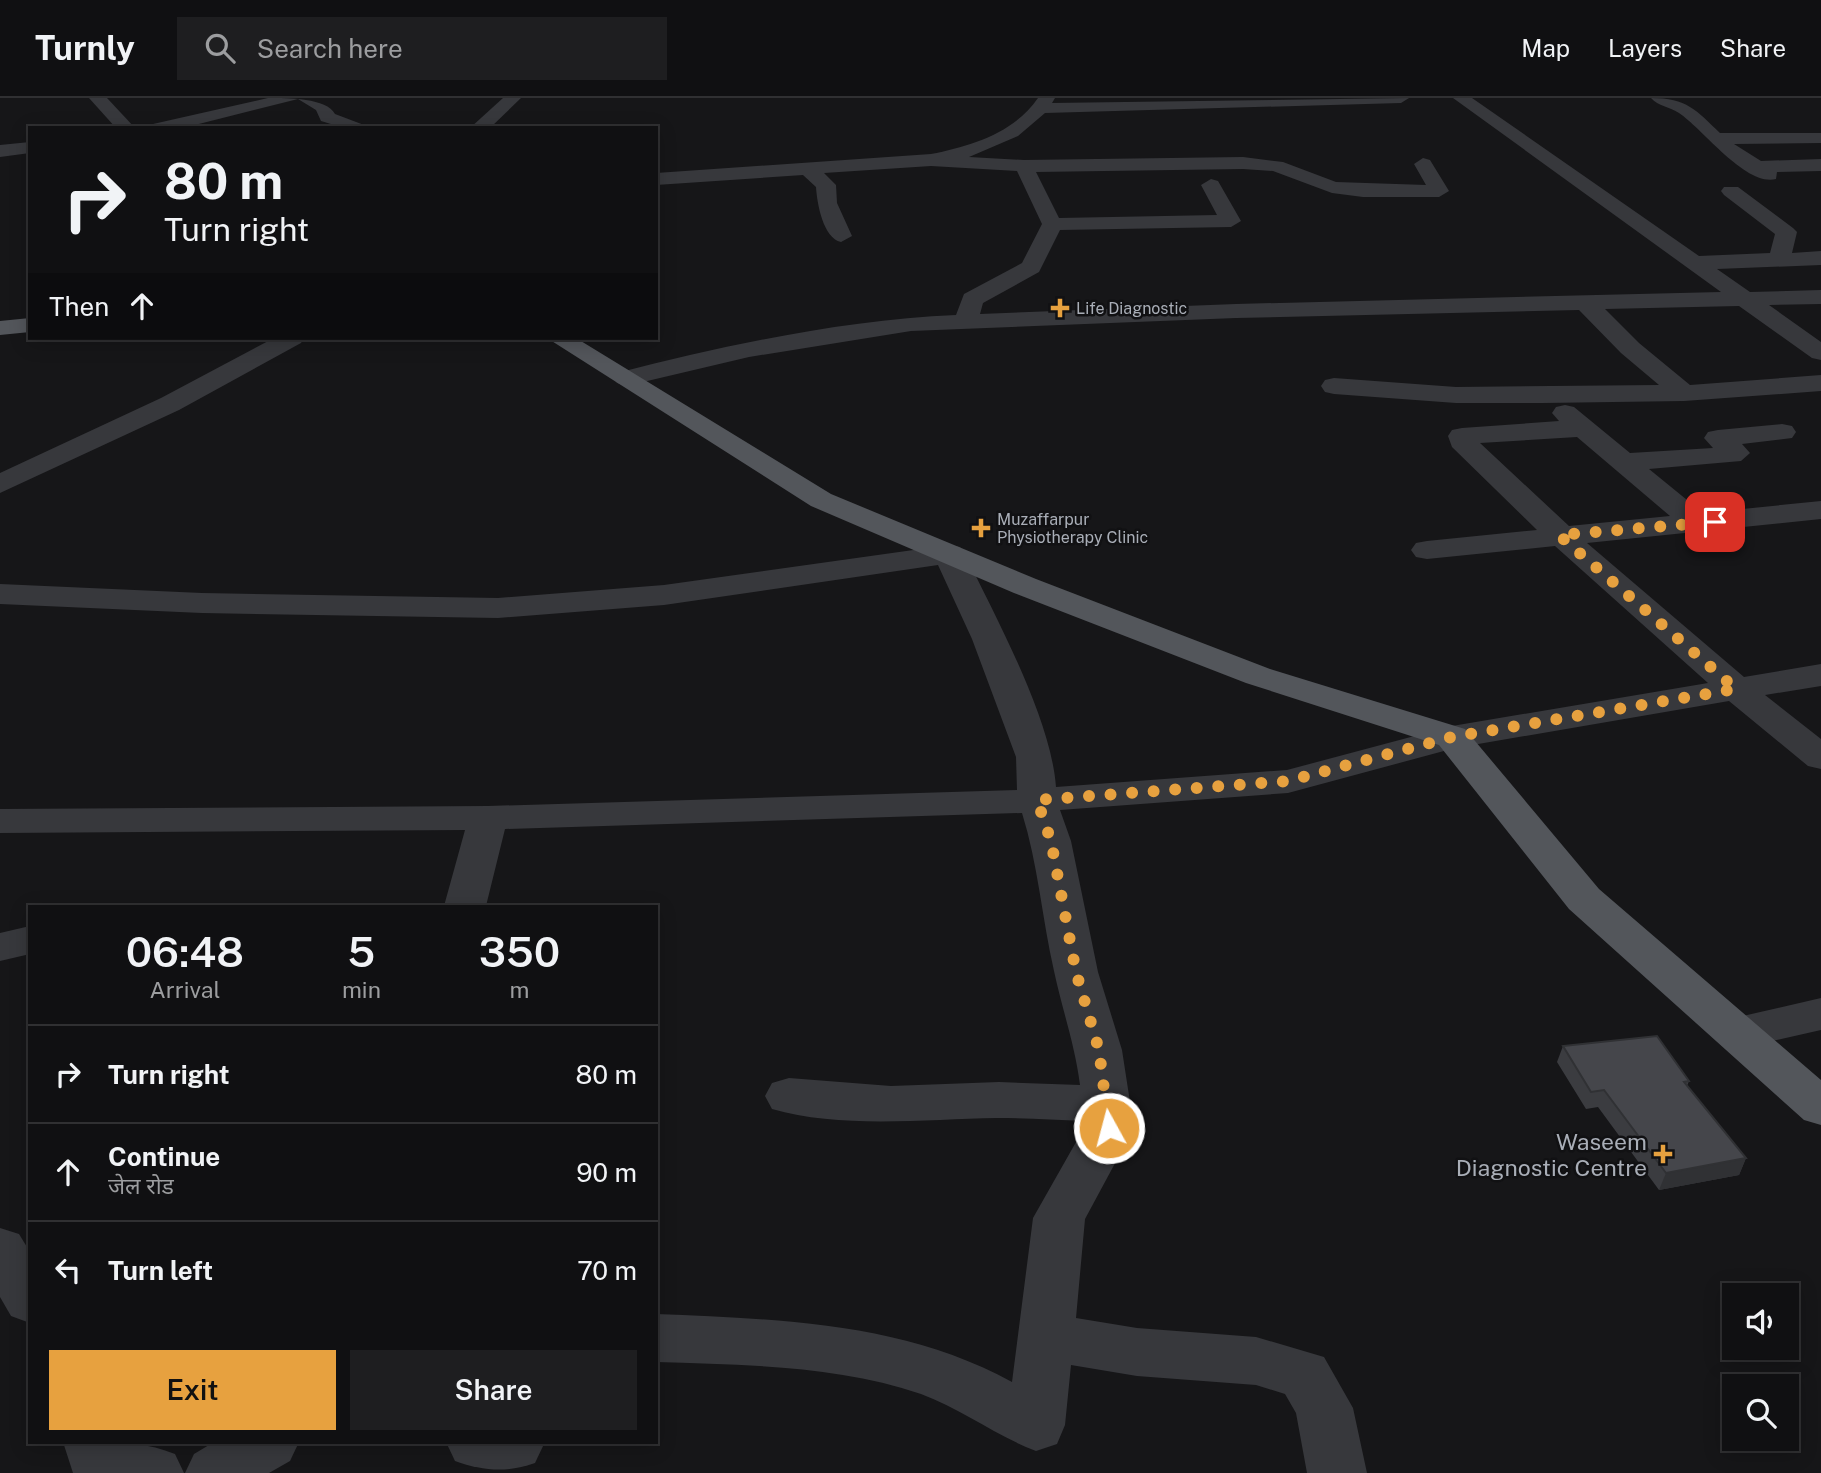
<!DOCTYPE html>
<meta charset="utf-8">
<style>
body{margin:0;font-family:"Public Sans","Noto Sans Devanagari",sans-serif;background:#1e1e20;color:#f1f3f6;height:100vh;display:flex;flex-direction:column;font-size:26px;white-space:nowrap}
*{box-sizing:border-box;margin:0}
p{font-size:23px;color:#9c9d9f}
.icon{flex:none;width:38px;height:38px;fill:none;stroke:currentColor;stroke-width:2;stroke-linecap:round;stroke-linejoin:round}
.map{position:relative;flex:1;overflow:hidden}
.side{position:absolute;left:28px;top:807px;width:630px;height:539px;display:flex;flex-direction:column;background:#101012;border-radius:0px;box-shadow:0 4px 18px #0003,0 0 0 2px #303032}
.side>*{flex:none}
.top-card{position:absolute;left:28px;top:28px;width:630px;height:214px;border-radius:0px;box-shadow:0 4px 18px #0003,0 0 0 2px #303032;background:#101012;color:#f1f3f6;overflow:hidden}
.controls{position:absolute;left:1722px;top:1185px;display:grid;gap:14px}
.controls a{display:grid;place-items:center;width:77px;height:77px;border-radius:0px;background:#101012;box-shadow:0 4px 18px #0003,0 0 0 2px #303032;font-size:35px}
.pin{position:absolute;display:grid;place-items:center;width:60px;height:60px;color:#fff;margin:-30px;border-radius:14px;box-shadow:0 4px 10px #0006}
.me{position:absolute;width:77px;margin:-38px;rotate:353deg;stroke-linejoin:round;filter:drop-shadow(0 0 5px #0008)}
.turn{display:flex;align-items:center;gap:24px;height:147px;padding:0 21px;font-size:32px}
.turn .icon{width:91px;height:91px;stroke-width:2.5}
.turn b{display:block;font-size:49px;line-height:60px}
.then{display:flex;align-items:center;height:66px;padding:0 21px;background:#0003;gap:14px;font-size:26px}
.eta{display:flex;justify-content:space-evenly;align-items:center;height:119px;text-align:center}
.eta b{font-size:42px;font-weight:600;line-height:49px}
.button{display:flex;gap:14px;margin-top:auto;padding:14px 21px}
.button a{flex:1;height:80px;border-radius:0px;background:#e7a13f;color:#111;font-size:28px;font-weight:600;line-height:80px;text-align:center}
.button a+a{background:#1e1e20;color:#f1f3f6}
ul{padding:0;list-style:none}
li{display:flex;align-items:center;gap:21px;height:98px;padding:0 21px;border-top:2px solid #303032}
li div{flex:1}
li b{display:block;font-size:26px}
li em{font-style:normal}
header{display:flex;align-items:center;gap:42px;box-sizing:border-box;height:98px;padding:0 35px;background:#101012;border-bottom:2px solid #303032}
header strong{font-size:33px}
nav{display:flex;gap:38px;margin-inline-start:auto;font-size:24px}
.search{width:490px;height:63px;background:#1e1e20;display:flex;align-items:center;gap:18px;box-sizing:border-box;padding:0 24px;border-radius:0px;color:#9c9d9f;font-size:26px}
.map>svg:first-child{display:block}
</style>
<header>
<strong>Turnly</strong>
<div class="search"><svg class="icon" aria-label="search" viewBox="0 0 24 24"><circle cx="10" cy="10" r="6"/><path d="M15 15l6 6"/></svg>Search here</div>
<nav><a>Map</a><a>Layers</a><a>Share</a></nav>
</header>
<div class="map">
<svg width="1821" height="1375" viewBox="0 0 1821 1375">
<rect width="100%" height="100%" fill="#161618"/>
<g fill="none" stroke-linecap="round" stroke-linejoin="round">
<g fill="#37383c" fill-rule="evenodd">
<path d="M89,0h18l28,30h-19z"/>
<path d="M268,0c20,0 59,0 67,16l37,14h-28l-23,-7 -5,-11 -18,-11 -115,29h-33l3,-4z"/>
<path d="M503,0h18l-31,30h-20z"/>
<path d="M1038,0h17l-3,5 357,-5 -8,5 -356,10 -27,23 -49,21 55,3 219,-3 40,5 53,20 90,3 -12,-21 9,-6 7,2 19,31 -10,6h-76l-31,-4 -59,-22 -30,-2 -207,3 23,46 158,-3 -16,-30 10,-6 7,2 23,40 -10,6 -171,3 -21,42 -56,31 -3,11 256,-10 485,-12 -268,-194h19l227,158 71,-3 5,-19 -51,-39 -3,-4 3,-4h14l55,41 4,4 -5,21 29,-2v14l-104,4 33,23 71,-2v14l-52,1 52,37v18l-9,-2 -73,-52 -134,3 34,34 51,42 131,-10v16l-137,10 -141,2h-87l-122,-9 -9,-2 -4,-6 4,-6 9,-2 122,9 203,-2 -38,-32 -42,-43 -343,8 -325,13 -162,26 -123,29 -9,-3 -4,-5 4,-5c110,-28 225,-53 339,-58l8,-21 58,-31 20,-39 -25,-53 -86,-5 -107,7 12,12 1,18 15,33 -11,6c-18,-4 -24,-39 -25,-55l-13,-12 -147,10v-12l275,-19c40,-8 83,-21 107,-56z"/>
<path d="M1651,0c36,0 45,12 69,35h101v10l-87,1 27,17 60,-2v12l-44,1 -1,7c-30,8 -74,-51 -97,-66 -9,-6 -21,-7 -28,-15z"/>
<path d="M30,44v11l-30,4v-12z"/>
<path d="M274,240h30l-3,5 -122,67 -179,83v-20l161,-75z"/>
<path d="M1565,307l9,2 56,46 83,-5 -9,-10 4,-6 10,-2 64,-6 10,2 4,6 -4,6 -50,6 8,9 -9,8 -92,8 54,44 118,-12v18l-234,24 157,134 77,-13v22l-56,9 56,44v30l-13,-3 -79,-65 -274,47 -167,45 -228,17 11,31 27,131 24,78 12,78 -49,91 -9,99 61,10 119,9 68,20 29,51 14,65h-60l-11,-60 -11,-19 -29,-9 -119,-9 -66,-11 -6,60 -8,19 -21,7c-40,-15 -74,-42 -115,-57 -84,-29 -177,-29 -265,-32v-48c121,5 247,8 356,68l21,-164 51,-90v-7c-29,-1 -58,-3 -87,-3 -71,1 -157,11 -225,-9l-7,-13 7,-13 17,-5 102,8 108,-4 81,3c-5,-40 -18,-76 -26,-114 -12,-53 -16,-107 -32,-158l-517,16 -19,77h-42l21,-76 -465,3v-24l488,-3 529,-16 -1,-33 -44,-118 -34,-74 -274,40 -166,13 -296,-5 -202,-9v-20l202,9 296,5 166,-13 285,-40 11,2 5,7c31,64 86,164 91,233l231,-17 165,-44 256,-43 -153,-137 -128,13 -11,-2 -5,-7 5,-7 11,-2 110,-11 -85,-83 -4,-11 4,-6 10,-2 97,-7 -7,-8 4,-6zM1577,339l93,79 -101,10 -89,-83z"/>
<path d="M30,828v28l-30,7v-28z"/>
<path d="M1821,900v32l-84,19 -16,-4 -7,-12 7,-12z"/>
<path d="M0,1130l19,6 11,18v71l-19,-7 -11,-19z"/>
<path d="M63,1344c40,0 75,-3 112,12l9,19h-111z"/>
<path d="M214,1344h85l-9,19 -21,12h-84l9,-19z"/>
<path d="M446,1344h97l1,2 -9,19c-28,10 -52,8 -80,-2z"/>
</g>
<g fill="#53565b" fill-rule="evenodd">
<path d="M30,220v14l-30,3v-14z"/>
<path d="M547,240h29l255,156 205,85 234,90 195,60 134,160 222,191v45l-17,-5 -235,-211 -130,-164 -193,-62 -232,-90 -203,-87z"/>
</g>
</g>
<path fill="#3b3c40" d="M1563,948l126,35 -2,5 59,72 -7,17 -80,15 -61,-83 -12,2 -29,-47z"/>
<path fill="#303134" d="M1746,1060l-7,17 -80,15 7,-17z"/>
<path fill="#45464b" stroke="#303134" stroke-width="2" d="M1657,938l32,45 -5,1 62,76 -80,15 -62,-83 -13,2 -28,-46z"/>
<g fill="none" stroke-linecap="round" stroke-linejoin="round">
<path stroke="#e7a13f" stroke-width="12" stroke-dasharray="0 21.6" d="M1109,1030l-10,-78 -23,-78 -25,-131 -14,-41 251,-19 164,-44 284,-48 -177,-154 156,-13"/>
</g>
<g fill="#e7a13f" stroke="#111113" stroke-width="2.5">
<path d="M1056.5 199.5h7v7h7v7h-7v7h-7v-7h-7v-7h7z"/>
<path d="M977.5 419.5h7v7h7v7h-7v7h-7v-7h-7v-7h7z"/>
<path d="M1659.5 1045.5h7v7h7v7h-7v7h-7v-7h-7v-7h7z"/>
</g>
<g text-anchor="middle" dominant-baseline="central" stroke-width="5" stroke-linejoin="round" paint-order="stroke">
<g font-size="16" fill="#a9aeb7" stroke="#111113" text-anchor="start">
<text x="1076" y="210">Life Diagnostic</text>
<text x="997" y="421">Muzaffarpur<tspan x="997" dy="18">Physiotherapy Clinic</tspan></text>
</g>
<g font-size="23" fill="#a9aeb7" stroke="#111113" text-anchor="end">
<text x="1647" y="1043">Waseem<tspan x="1647" dy="26">Diagnostic Centre</tspan></text>
</g>
</g>
</svg>
<div class="controls">
<a><svg class="icon" aria-label="sound" viewBox="0 0 24 24"><path d="M4 9h4l5-4v14l-5-4H4zM17 9q2 3 0 6"/></svg></a>
<a><svg class="icon" aria-label="search" viewBox="0 0 24 24"><circle cx="10" cy="10" r="6"/><path d="M15 15l6 6"/></svg></a>
</div>
<div class="pin" style="left:1715px;top:424px;background:#d93025"><svg class="icon" aria-label="arrive" viewBox="0 0 24 24"><path d="M6 21V4h12l-3 4 3 4H6"/></svg></div>
<svg class="me" style="left:1109px;top:1030px" viewBox="-20 -20 40 40"><circle r="17" fill="#e7a13f" stroke="#fff" stroke-width="3"/><path d="M0-11L8 9 0 5-8 9z" fill="#fff"/></svg>
<div class="top-card">
<div class="turn"><svg class="icon" aria-label="right" viewBox="0 0 24 24"><path d="M7 20v-9h11M14 6l5 5-5 5"/></svg><div><b>80 m</b>Turn right</div></div>
<div class="then">Then<svg class="icon" aria-label="ahead" viewBox="0 0 24 24"><path d="M12 20V5M6 11l6-6 6 6"/></svg></div>
</div>
<section class="side">
<div class="eta">
<div><b>06:48</b><p>Arrival</p></div>
<div><b>5</b><p>min</p></div>
<div><b>350</b><p>m</p></div>
</div>
<ul>
<li><svg class="icon" aria-label="right" viewBox="0 0 24 24"><path d="M7 20v-9h11M14 6l5 5-5 5"/></svg><div><b>Turn right</b></div><em>80 m</em></li>
<li><svg class="icon" aria-label="ahead" viewBox="0 0 24 24"><path d="M12 20V5M6 11l6-6 6 6"/></svg><div><b>Continue</b><p>जेल रोड</p></div><em>90 m</em></li>
<li><svg class="icon" aria-label="left" viewBox="0 0 24 24"><path d="M17 20v-9H6M10 6l-5 5 5 5"/></svg><div><b>Turn left</b></div><em>70 m</em></li>
</ul>
<div class="button"><a>Exit</a><a>Share</a></div>
</section>
</div>
